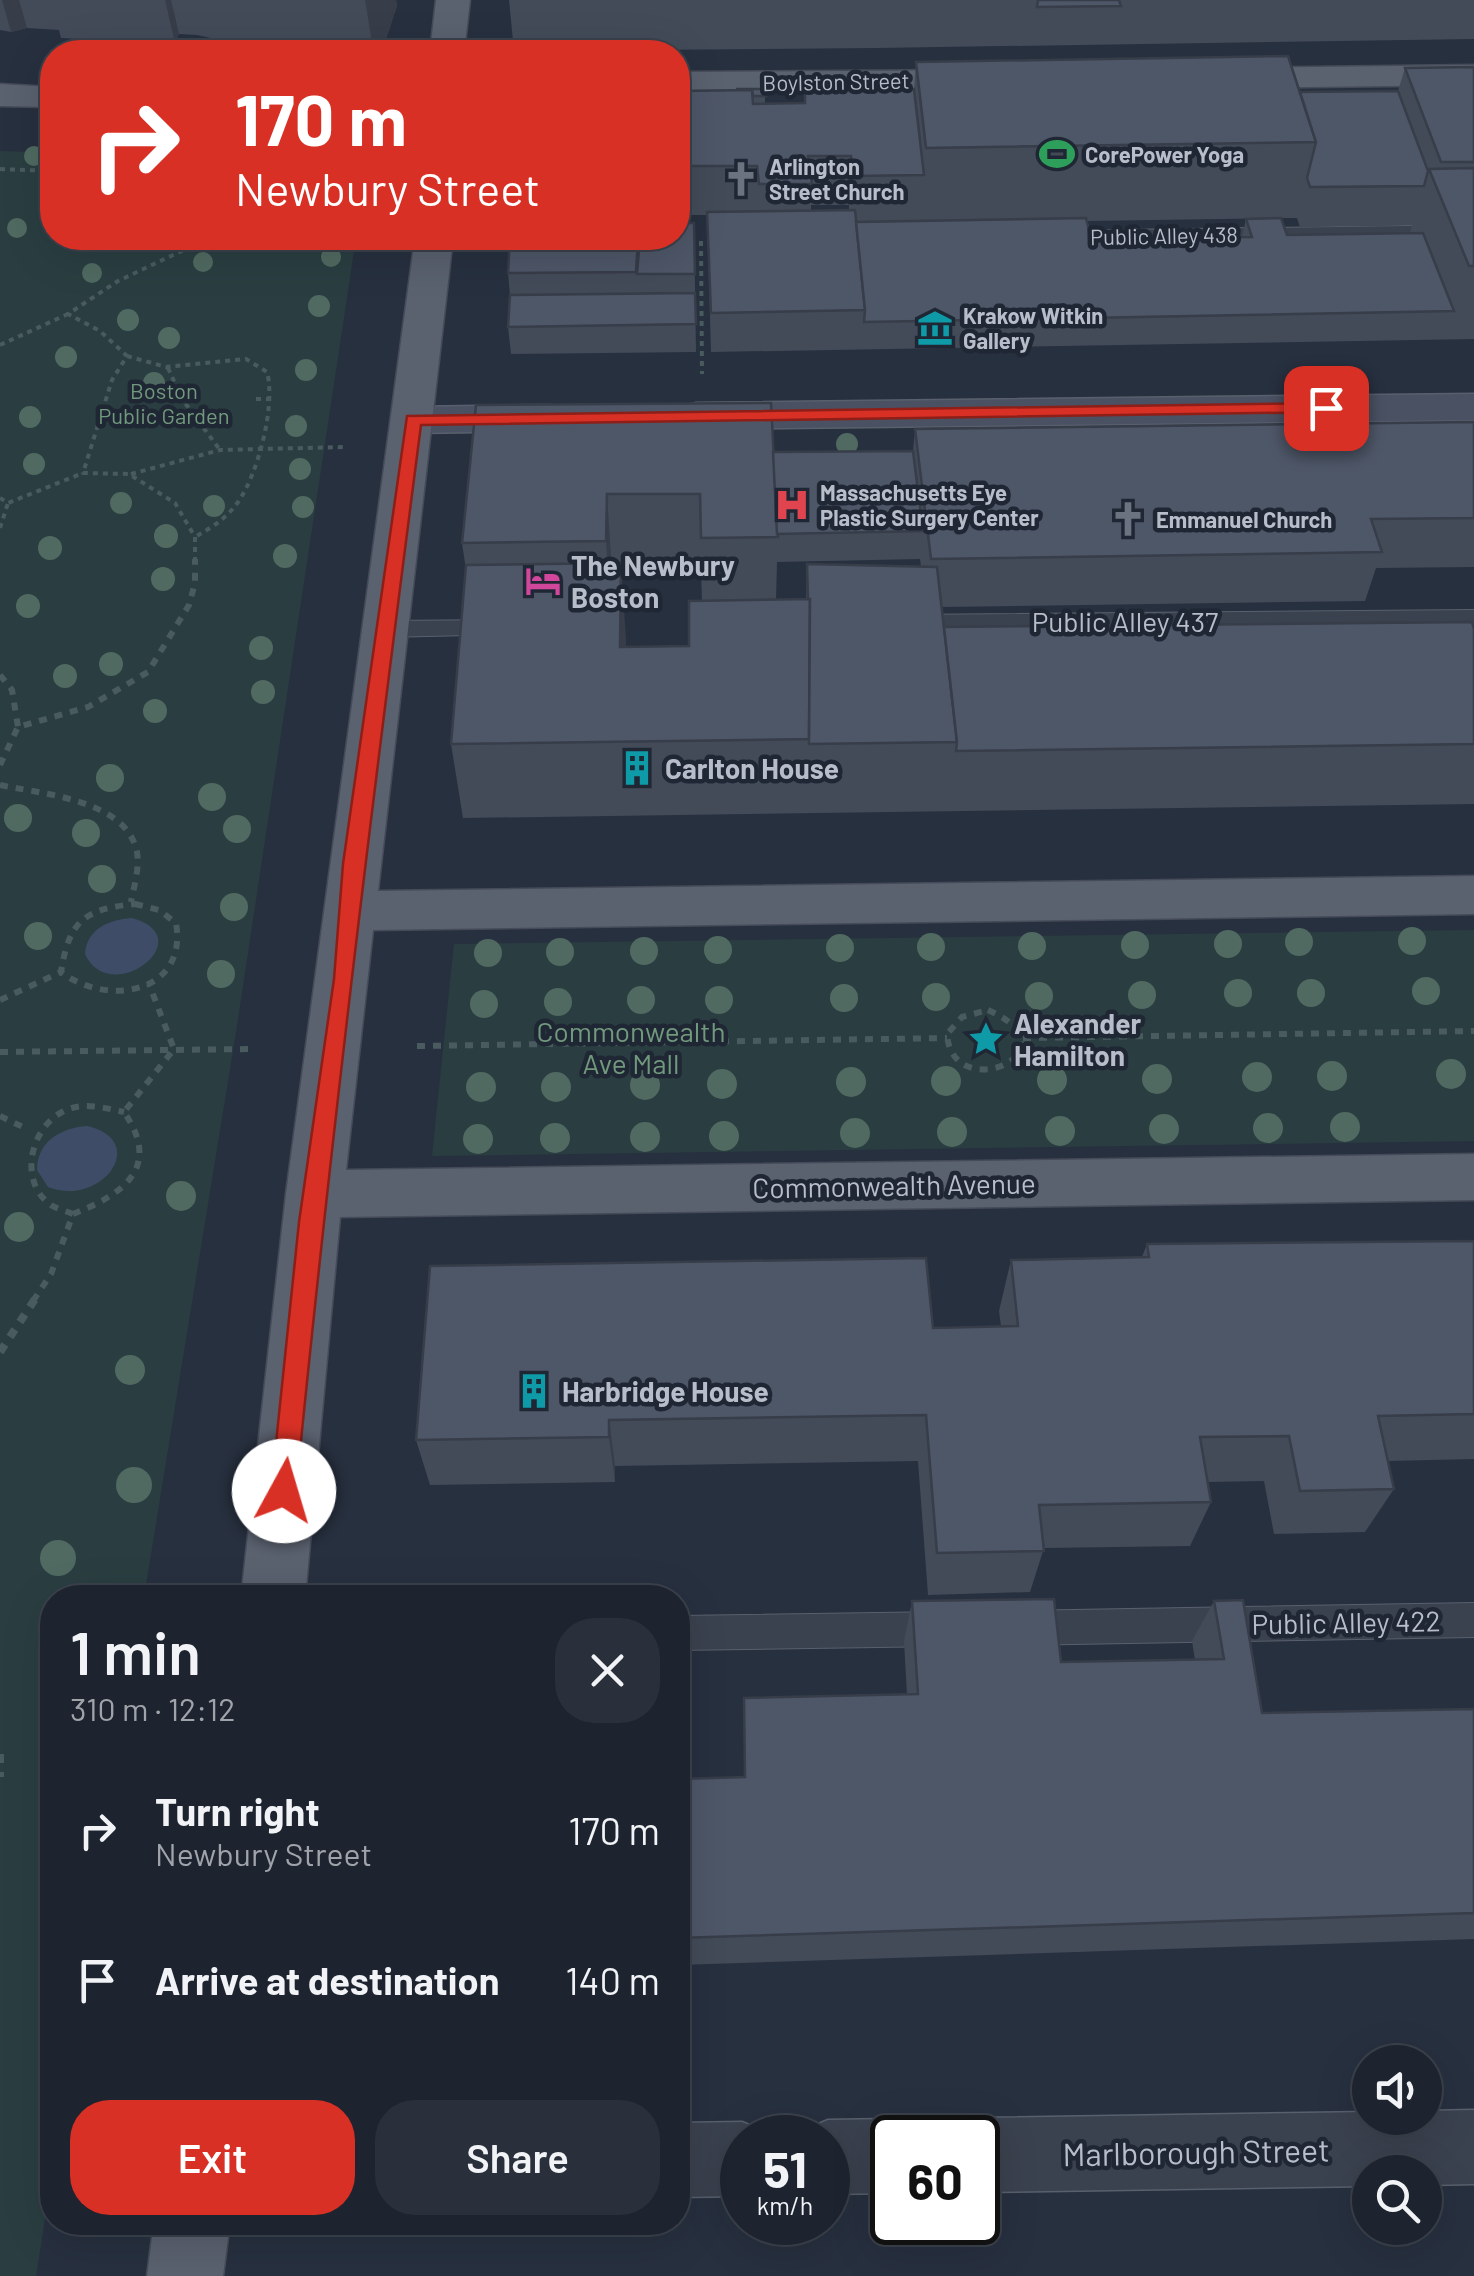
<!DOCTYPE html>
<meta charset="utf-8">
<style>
body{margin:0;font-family:Barlow,sans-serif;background:#2a303b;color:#f1f3f6;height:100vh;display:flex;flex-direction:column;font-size:38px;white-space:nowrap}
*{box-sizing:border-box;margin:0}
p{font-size:32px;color:#a0a4aa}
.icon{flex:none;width:55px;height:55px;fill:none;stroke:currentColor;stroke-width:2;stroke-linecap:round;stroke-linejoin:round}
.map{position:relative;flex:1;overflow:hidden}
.side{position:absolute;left:40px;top:1585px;width:650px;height:650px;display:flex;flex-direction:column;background:#1d242f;border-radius:40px;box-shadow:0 10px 40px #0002,0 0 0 2px #3b414b}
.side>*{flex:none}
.banner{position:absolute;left:40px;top:40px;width:650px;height:210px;border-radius:40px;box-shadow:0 10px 40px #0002,0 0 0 2px #3b414b;background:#d93025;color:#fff;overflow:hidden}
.fabs{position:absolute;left:1352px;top:2045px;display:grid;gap:20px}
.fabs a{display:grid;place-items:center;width:90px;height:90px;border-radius:50%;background:#1d242f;box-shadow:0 10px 40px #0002,0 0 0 2px #3b414b;font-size:50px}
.speed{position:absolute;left:720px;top:2115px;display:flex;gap:20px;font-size:50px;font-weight:700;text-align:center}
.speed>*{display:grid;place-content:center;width:130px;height:130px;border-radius:50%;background:#1d242f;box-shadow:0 10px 40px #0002,0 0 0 2px #3b414b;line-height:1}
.speed small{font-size:25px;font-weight:400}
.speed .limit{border:5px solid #111;border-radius:15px;background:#fff;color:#111}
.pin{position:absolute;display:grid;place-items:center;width:85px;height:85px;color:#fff;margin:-42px;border-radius:20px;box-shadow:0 5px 15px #0006}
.me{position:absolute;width:110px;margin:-55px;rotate:6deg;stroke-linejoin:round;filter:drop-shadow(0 0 8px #0008)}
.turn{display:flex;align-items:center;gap:35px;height:210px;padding:0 30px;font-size:45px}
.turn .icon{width:130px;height:130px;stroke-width:2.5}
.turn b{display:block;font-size:70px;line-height:85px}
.round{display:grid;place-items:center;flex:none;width:105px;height:105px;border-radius:40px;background:#2a303b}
.summary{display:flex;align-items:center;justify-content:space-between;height:170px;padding:0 30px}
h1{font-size:60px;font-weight:600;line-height:75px}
.cta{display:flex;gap:20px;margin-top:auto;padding:20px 30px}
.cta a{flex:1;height:115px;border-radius:40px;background:#d93025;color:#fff;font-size:40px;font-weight:600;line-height:115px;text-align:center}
.cta a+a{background:#2a303b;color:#f1f3f6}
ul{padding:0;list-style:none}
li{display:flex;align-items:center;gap:30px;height:150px;padding:0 30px}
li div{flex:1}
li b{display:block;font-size:38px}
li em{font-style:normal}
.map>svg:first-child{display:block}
</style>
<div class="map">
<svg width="1474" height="2276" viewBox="0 0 1474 2276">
<rect width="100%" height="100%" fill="#27303f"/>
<g fill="#2a3e41">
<path d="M0,151l52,2v85h304l-120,794 -92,565 -92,1v576l-16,102h-36z"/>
<path d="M1474,930v211l-1042,15 22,-212z"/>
</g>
<g fill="#3f4c67">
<path d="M132,918c71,20 -22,91 -47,36 2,-26 24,-34 47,-36z"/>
<path d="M87,1126c64,15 14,82 -39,61l-11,-17c0,-28 23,-42 50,-44z"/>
</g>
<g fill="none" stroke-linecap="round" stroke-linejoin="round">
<defs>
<g id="service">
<path d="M1474,225v12l-423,6 -10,-6 10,-6z"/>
<path d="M553,238l7,5 -10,6 -117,2 -10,-6 10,-6z"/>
<path d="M1474,610v16l-570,5 -12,-8 12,-8z"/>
<path d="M503,620l9,2 3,6 -3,6 -126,3 -12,-8 12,-8z"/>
<path d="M1474,1603v34l-459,8 -12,-5 -6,-12 6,-12 12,-5z"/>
<path d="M944,1612l12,5 6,12 -6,12 -12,5 -266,4v-34z"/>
</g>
<g id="minor">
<path d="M1474,2110v74l-49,1v-13h-55v14l-392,6v-54h-30l4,-9 26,-11 392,-6v6h55v-7z"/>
<path d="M892,2119l26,11 4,8h-30v55l-64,1v-56h-29l3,-7 26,-11z"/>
<path d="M742,2122l26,11 2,5h-28v58l-64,1v-74z"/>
</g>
<g id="secondary">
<path d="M1474,394v26l-778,9 -15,-4 -6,-9 6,-9 15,-4z"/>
<path d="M550,405l15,4 6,9 -6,9 -15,4 -137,2 -15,-4 -6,-9 6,-9 15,-4z"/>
</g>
<g id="primary">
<path d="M436,0h34l-6,52h-34z"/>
<path d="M1474,65v20l-252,3 -12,-3 -5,-7 5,-7 12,-3z"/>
<path d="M991,70l12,3 5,7 -5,7 -325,5v-20z"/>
<path d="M0,84l52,3v20l-52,-1z"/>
<path d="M415,238h38l-75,653 1096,-15v38l-1101,16 -27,240 1128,-16v46l-1134,17 -35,381h-64l45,-404z"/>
<path d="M154,2222h76l-7,54h-76z"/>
</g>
</defs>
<use href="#service" stroke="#59606d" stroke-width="2"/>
<use href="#minor" stroke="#59606d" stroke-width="3"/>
<use href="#secondary" stroke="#59606d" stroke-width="3"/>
<use href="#primary" stroke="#454b58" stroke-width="3"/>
<g stroke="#4a5b5f" stroke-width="4" stroke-dasharray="5 5" stroke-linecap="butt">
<path d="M0,169l52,2"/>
<path d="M701,241l1,133"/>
<path d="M0,345l68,-31"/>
<path d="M127,356l39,11 80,-8 21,13c9,33 -9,102 -29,130 -11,16 -27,26 -43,35"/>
<path d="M168,368l14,31 38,51"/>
<path d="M256,399h15"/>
<path d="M131,474l89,-24 125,-3"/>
<path d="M0,498l8,5 75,-30"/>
<path d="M0,528l8,-25"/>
<path d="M195,562v-25l-20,-34 -46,-29 -46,-1 29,-93 15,-24 -27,-25 -32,-17 50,-33 91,-43"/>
</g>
<g stroke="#4a5b5f" stroke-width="6" stroke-dasharray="8 8" stroke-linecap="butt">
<path d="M0,675l12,15 6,37"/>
<path d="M0,765l18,-38 70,-20 60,-35 41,-67 6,-22v-24"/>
<path d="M0,785c41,9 122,14 136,63 5,16 -2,38 -5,54"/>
<path d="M135,904l24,6 17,13c12,71 -69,84 -115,49 8,-51 23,-63 74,-68z"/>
<path d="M0,1000l61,-28"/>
<path d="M988,1010c93,41 -36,97 -41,24l15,-17z"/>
<path d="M1023,1038l451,-7"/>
<path d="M417,1046l530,-8"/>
<path d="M0,1052l252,-3"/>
<path d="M0,1116l25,12"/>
<path d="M73,1214c-7,-3 -16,-5 -22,-9 -33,-23 -21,-76 11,-93 20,-11 42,-4 62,0"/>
<path d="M33,1301l18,-27 22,-60c51,-20 89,-47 51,-102l50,-63 -25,-65"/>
</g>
<g stroke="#4a5b5f" stroke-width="8" stroke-dasharray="9 9" stroke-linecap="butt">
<path d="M0,1352l35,-53"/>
<path d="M0,1754v23"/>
</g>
<use href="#service" fill="#3b424f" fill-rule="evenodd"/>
<use href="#minor" fill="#3b424f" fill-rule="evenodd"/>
<use href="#secondary" fill="#4a5162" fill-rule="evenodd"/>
<use href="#primary" fill="#5a616f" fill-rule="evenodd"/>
</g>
<g fill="#506a61">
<circle cx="34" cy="156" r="10"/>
<circle cx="17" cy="228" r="10"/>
<circle cx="331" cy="257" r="10"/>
<circle cx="203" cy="262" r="10"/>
<circle cx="92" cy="273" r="10"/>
<circle cx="319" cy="306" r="11"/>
<circle cx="128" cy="320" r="11"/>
<circle cx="169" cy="338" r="11"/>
<circle cx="66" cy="357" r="11"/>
<circle cx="306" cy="370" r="11"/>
<circle cx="154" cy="383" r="11"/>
<circle cx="30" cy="417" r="11"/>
<circle cx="296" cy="426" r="11"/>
<circle cx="847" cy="444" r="11"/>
<circle cx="34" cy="464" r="11"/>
<circle cx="300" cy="469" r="11"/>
<circle cx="121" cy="503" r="11"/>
<circle cx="214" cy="506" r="11"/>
<circle cx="303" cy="507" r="11"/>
<circle cx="166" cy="536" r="12"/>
<circle cx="50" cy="548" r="12"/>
<circle cx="285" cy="556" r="12"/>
<circle cx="163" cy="579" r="12"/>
<circle cx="28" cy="606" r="12"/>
<circle cx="261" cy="648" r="12"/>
<circle cx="111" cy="664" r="12"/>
<circle cx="65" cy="676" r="12"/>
<circle cx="263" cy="692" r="12"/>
<circle cx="155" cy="711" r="12"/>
<circle cx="110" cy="778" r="14"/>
<circle cx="212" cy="797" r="14"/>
<circle cx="18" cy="818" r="14"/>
<circle cx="237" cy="829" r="14"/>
<circle cx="86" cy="833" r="14"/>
<circle cx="102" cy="879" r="14"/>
<circle cx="234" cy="907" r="14"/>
<circle cx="38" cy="936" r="14"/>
<circle cx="1412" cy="941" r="14"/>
<circle cx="1299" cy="942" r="14"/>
<circle cx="1228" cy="944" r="14"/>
<circle cx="1135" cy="945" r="14"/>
<circle cx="1032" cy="946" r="14"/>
<circle cx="931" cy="947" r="14"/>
<circle cx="840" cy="948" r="14"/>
<circle cx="718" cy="950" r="14"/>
<circle cx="644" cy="951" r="14"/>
<circle cx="560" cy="952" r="14"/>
<circle cx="488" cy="953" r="14"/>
<circle cx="221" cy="974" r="14"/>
<circle cx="1426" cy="991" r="14"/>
<circle cx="1238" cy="993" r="14"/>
<circle cx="1311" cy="993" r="14"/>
<circle cx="1142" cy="995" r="14"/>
<circle cx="1039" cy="996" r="14"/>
<circle cx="936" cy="997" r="14"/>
<circle cx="844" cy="998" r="14"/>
<circle cx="641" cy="1000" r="14"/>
<circle cx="719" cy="1000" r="14"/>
<circle cx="558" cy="1002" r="14"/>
<circle cx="484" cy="1004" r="14"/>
<circle cx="1451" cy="1074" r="15"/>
<circle cx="1332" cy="1076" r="15"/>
<circle cx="1257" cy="1077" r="15"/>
<circle cx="1157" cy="1079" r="15"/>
<circle cx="1052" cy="1080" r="15"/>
<circle cx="946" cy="1081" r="15"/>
<circle cx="851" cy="1082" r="15"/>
<circle cx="722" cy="1084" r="15"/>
<circle cx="645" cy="1085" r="15"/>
<circle cx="481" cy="1087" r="15"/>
<circle cx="556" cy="1087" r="15"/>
<circle cx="1345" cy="1127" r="15"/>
<circle cx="1268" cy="1128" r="15"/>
<circle cx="1164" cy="1129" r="15"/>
<circle cx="1060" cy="1131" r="15"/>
<circle cx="952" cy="1132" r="15"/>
<circle cx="855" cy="1133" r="15"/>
<circle cx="724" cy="1136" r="15"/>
<circle cx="645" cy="1137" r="15"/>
<circle cx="555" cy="1138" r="15"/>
<circle cx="478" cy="1139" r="15"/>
<circle cx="181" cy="1196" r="15"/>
<circle cx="19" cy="1227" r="15"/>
<circle cx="130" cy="1370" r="15"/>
<circle cx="134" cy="1485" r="18"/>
<circle cx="58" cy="1558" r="18"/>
</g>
<g fill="#434b59" fill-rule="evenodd">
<path d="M0,0h396l1,6 -12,36 -12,6 -95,-2 -7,-3 -1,-5 -55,1 -18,-4 -18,-1 -4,9 -114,-5 -2,-8 -32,-2 -16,4 -11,-2z"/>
<path d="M509,0h965v39l-598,9 -362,3z"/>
<path d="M916,62l384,30 98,-1 7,-23 69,-1v272l-763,13 -4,-137h-29v-124l87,-2v15l40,-1v-12l109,-2zM811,205h38v5l-38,1zM1281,218l-35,1 -4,18 -151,2 -5,-18zM1281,218h16l3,9 112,-2 -2,8 -123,2z"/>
<path d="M694,223l2,129 -185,2 -3,-27 2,-32 -2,-22z"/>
<path d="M476,405l297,47 140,-1 2,-22 559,-7v145l-98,1 -11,33 -424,6 3,20 530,2v175l-1011,14 -12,-74 15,-174 -4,-27zM920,559l1,7 -114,-2 -1,35 -30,1 1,-38zM701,570l1,31 -13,45 -64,1 -4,-76z"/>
<path d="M1474,1241v218l-86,2 6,28 -29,43 -91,2 -10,-53 -56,1 3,20 -21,44 -146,2 -14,44 -102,3 -10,-134 -303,5v16l-185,3 -14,-45 517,-112 68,-2 -2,-15 12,-51 131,-3 5,-13z"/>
<path d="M912,1601l149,61 134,-2 -3,-19 22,-40 48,112 212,-4v230l-796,26v-186l66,-2 163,-82 -3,-54z"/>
</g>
<g fill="#373d49">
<path d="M2,0h17l8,28 -16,4z"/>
<path d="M165,0h6l8,34 -4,9z"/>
<path d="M365,0h31l1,6 -12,36 -12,6z"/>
<path d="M607,494l5,77 -1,46 -5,-76z"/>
<path d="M621,563l5,76 -1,83 -5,-75z"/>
<path d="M609,1420l6,46v16l-6,-45z"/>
</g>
<g fill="#4e5768" stroke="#373d49" stroke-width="2.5">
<path d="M1038,0h81l2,6 -84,1z"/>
<path d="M1288,56l28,86 -390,6 -10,-86z"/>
<path d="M1474,67v95h-33l-36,-94z"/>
<path d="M736,89h29l1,7h-13l-1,-6z"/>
<path d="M914,89l10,86 -70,1 -3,-20h-43l4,28h-53l-2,-18h-79v-75l74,-1 1,14 52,-1v-12z"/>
<path d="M1398,91l30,80 -4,15 -114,1 -3,-9 9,-36 -16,-50z"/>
<path d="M1474,168v98h-5l-40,-97z"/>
<path d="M855,210l10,100 -154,3 -4,-101z"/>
<path d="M1086,218l5,21 161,-2 -6,-18 35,-1 6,17 136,-2 31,78 -590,11 1,-12 -9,-88z"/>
<path d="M678,223h16l1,51h-58l3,-36h38z"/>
<path d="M510,238h128l-2,34 -128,1z"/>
<path d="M695,293l1,31 -188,3 2,-32z"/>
<path d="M771,403l7,134 -77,1 -1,-44h-93l-1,47 -144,2 14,-138z"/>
<path d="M1474,422v96l-103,1 11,33 -451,7 -16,-130z"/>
<path d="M913,451l10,80 -146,3 -4,-82z"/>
<path d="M621,563l-1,84 69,-1v-45l121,-2 -1,140 -358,5 15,-179z"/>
<path d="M807,564l130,3 20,175 -148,2 1,-145h-2z"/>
<path d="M1472,622l2,7v115l-518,7 1,-9 -13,-115z"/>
<path d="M1474,1241v173l-96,2 16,73 -94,2 -11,-55 -89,1 11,65 -172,3 5,46 -107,2 -11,-138 -317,5v17l-193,3 14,-174 496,-8 7,70 85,-2 -7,-66 138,-3 -2,-13z"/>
<path d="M1054,1599l7,63 163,-3 -10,-58 29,-1 19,113 212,-4v204l-796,25v-159l67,-2 -1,-79 174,-4 -6,-93z"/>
</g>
<path fill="#d93025" stroke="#8d1f18" stroke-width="2.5" d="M1326,403l6,2v7l-911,13c-46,355 -90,710 -125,1066l-3,9 -9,3 -10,-3 -3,-9 28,-269 35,-243 9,-115 64,-448z"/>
<defs>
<symbol id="stadium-bare" viewBox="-9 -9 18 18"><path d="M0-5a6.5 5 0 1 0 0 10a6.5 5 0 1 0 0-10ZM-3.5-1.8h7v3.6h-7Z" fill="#2e9e5b" stroke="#202734" stroke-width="2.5" paint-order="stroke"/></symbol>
<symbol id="church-bare" viewBox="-9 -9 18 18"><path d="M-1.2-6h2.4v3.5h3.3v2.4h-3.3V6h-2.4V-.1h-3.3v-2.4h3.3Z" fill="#6b7280" stroke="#202734" stroke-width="2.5" paint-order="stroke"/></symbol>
<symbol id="museum-bare" viewBox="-9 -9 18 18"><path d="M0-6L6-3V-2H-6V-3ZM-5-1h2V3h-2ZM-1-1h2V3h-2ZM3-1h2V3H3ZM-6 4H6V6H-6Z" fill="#0f9aa8" stroke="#202734" stroke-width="2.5" paint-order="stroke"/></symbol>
<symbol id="hospital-bare" viewBox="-9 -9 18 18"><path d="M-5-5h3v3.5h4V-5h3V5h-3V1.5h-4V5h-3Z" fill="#e0444e" stroke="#202734" stroke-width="2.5" paint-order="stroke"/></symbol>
<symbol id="hotel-bare" viewBox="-9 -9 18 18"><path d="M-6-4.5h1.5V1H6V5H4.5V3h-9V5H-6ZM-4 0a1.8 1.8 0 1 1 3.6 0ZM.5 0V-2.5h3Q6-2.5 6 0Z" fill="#d1479c" stroke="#202734" stroke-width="2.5" paint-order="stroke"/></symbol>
<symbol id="building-bare" viewBox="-9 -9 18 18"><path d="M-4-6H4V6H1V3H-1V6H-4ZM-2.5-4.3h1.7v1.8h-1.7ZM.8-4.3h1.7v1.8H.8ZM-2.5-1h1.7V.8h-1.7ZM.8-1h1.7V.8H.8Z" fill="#0f9aa8" stroke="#202734" stroke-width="2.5" paint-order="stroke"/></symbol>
<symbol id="sight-bare" viewBox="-9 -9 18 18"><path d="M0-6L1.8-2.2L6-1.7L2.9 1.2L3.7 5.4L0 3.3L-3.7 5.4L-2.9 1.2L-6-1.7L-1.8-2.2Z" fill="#0f9aa8" stroke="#202734" stroke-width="2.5" paint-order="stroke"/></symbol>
</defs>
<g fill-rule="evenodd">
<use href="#stadium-bare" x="1032" y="129" width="50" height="50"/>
<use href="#church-bare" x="716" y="154" width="50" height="50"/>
<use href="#museum-bare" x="910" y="303" width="50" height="50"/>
<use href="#hospital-bare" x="767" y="480" width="50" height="50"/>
<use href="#church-bare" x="1103" y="494" width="50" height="50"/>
<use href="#hotel-bare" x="518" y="556" width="50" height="50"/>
<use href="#building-bare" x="612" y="743" width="50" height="50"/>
<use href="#sight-bare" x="961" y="1014" width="50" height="50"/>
<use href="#building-bare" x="509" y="1366" width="50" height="50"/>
</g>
<g text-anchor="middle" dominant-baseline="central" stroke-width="9" stroke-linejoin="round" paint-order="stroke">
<g font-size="22" fill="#b8bdca" stroke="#202734">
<text transform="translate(836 81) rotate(-1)">Boylston Street</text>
<text transform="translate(1164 235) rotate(-1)">Public Alley 438</text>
</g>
<g font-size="22" font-weight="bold" fill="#b8bdca" stroke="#202734" text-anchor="start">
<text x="1085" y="154">CorePower Yoga</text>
<text x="769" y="166">Arlington<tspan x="769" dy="25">Street Church</tspan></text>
<text x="963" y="315">Krakow Witkin<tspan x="963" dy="25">Gallery</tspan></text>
<text x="820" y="492">Massachusetts Eye<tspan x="820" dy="25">Plastic Surgery Center</tspan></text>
<text x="1156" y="519">Emmanuel Church</text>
</g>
<g font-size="22" fill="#71997d" stroke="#202734">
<text x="164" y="390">Boston<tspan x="164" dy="25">Public Garden</tspan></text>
</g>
<g font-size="28" font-weight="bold" fill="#b8bdca" stroke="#202734" text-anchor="start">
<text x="571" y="565">The Newbury<tspan x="571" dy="32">Boston</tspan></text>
<text x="665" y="768">Carlton House</text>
<text x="1014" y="1023">Alexander<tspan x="1014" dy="32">Hamilton</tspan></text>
<text x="562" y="1391">Harbridge House</text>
</g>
<g font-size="28" fill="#b8bdca" stroke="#202734">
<text x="1125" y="621">Public Alley 437</text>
<text transform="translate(894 1185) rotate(-1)">Commonwealth Avenue</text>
<text transform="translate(1346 1622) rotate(-1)">Public Alley 422</text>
</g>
<g font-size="28" fill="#71997d" stroke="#202734">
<text x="631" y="1031">Commonwealth<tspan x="631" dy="32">Ave Mall</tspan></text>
</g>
<g font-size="32" fill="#b8bdca" stroke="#202734">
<text transform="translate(1196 2151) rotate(-1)">Marlborough Street</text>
</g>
</g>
</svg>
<div class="fabs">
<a><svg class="icon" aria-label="sound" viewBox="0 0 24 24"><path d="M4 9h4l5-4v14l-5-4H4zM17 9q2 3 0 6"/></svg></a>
<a><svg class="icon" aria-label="search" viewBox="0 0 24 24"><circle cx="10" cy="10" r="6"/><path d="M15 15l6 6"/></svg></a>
</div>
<div class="speed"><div>51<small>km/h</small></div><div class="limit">60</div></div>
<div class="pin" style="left:1326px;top:408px;background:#d93025"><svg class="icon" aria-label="arrive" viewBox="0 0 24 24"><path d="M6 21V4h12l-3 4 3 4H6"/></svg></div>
<svg class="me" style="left:284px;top:1491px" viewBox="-20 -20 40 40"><circle r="19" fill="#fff"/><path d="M0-13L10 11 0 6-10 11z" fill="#d93025"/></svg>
<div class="banner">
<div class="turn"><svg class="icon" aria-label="right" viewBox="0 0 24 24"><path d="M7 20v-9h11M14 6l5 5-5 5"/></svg><div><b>170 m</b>Newbury Street</div></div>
</div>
<section class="side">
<div class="summary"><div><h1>1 min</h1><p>310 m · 12:12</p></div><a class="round"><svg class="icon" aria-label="close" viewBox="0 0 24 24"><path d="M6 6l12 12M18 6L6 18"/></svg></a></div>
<ul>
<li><svg class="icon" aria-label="right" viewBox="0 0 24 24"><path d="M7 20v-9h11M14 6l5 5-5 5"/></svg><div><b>Turn right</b><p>Newbury Street</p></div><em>170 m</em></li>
<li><svg class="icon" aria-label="arrive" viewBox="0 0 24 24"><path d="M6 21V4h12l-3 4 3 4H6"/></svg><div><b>Arrive at destination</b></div><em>140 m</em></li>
</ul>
<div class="cta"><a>Exit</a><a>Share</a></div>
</section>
</div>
